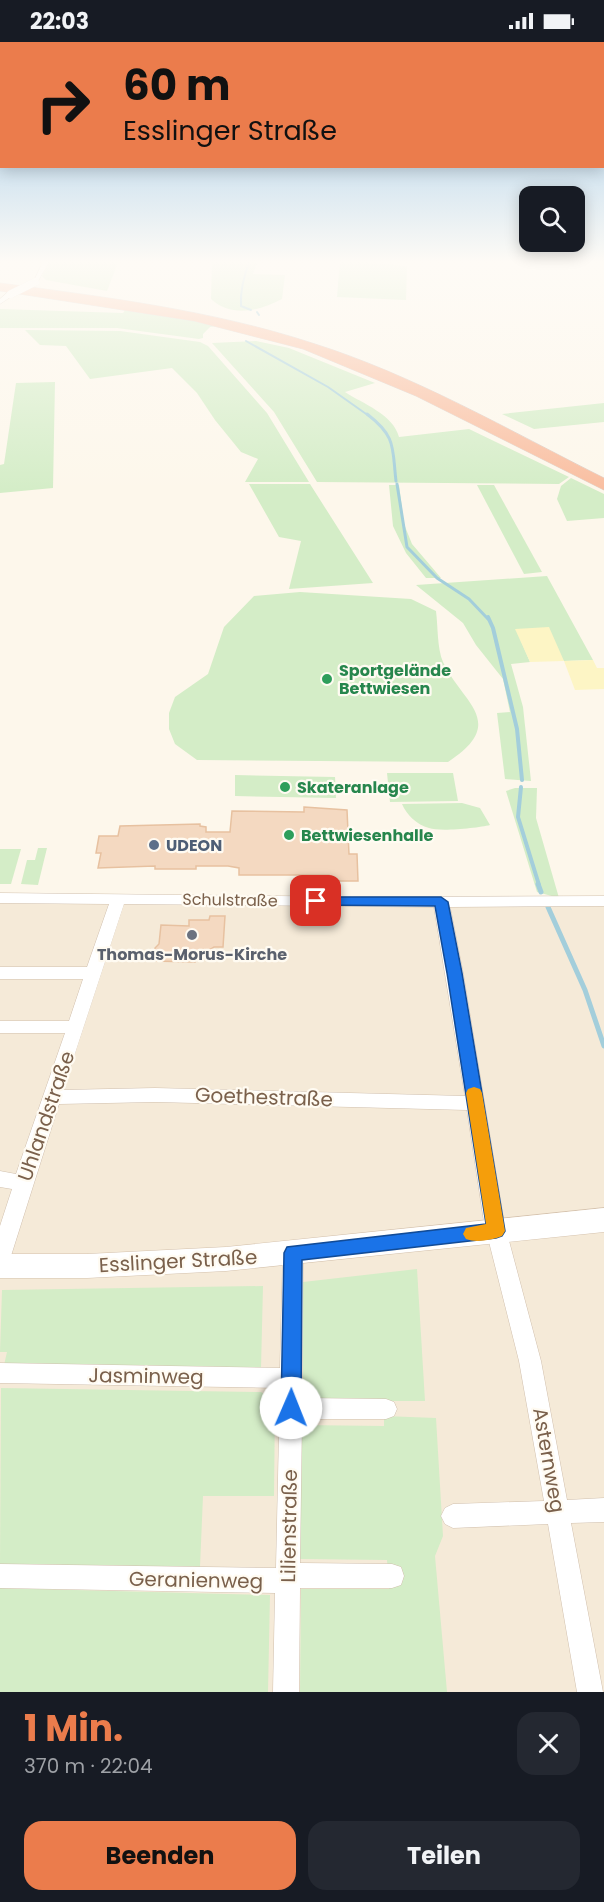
<!DOCTYPE html>
<html lang="de">
<meta charset="utf-8">
<style>
body{margin:0;font-family:Poppins,sans-serif;background:#242831;color:#f1f3f6;height:100vh;display:flex;flex-direction:column;font-size:22px;white-space:nowrap}
*{box-sizing:border-box;margin:0}
p{font-size:20px;color:#9ea1a6}
.icon{flex:none;width:33px;height:33px;fill:none;stroke:currentColor;stroke-width:2;stroke-linecap:round;stroke-linejoin:round}
.map{position:relative;height:1650px;overflow:hidden}
.drawer{display:flex;flex-direction:column;background:#171b24;flex:1}
.drawer>*{flex:none}
.top-card{position:absolute;left:0px;top:0px;width:604px;height:126px;box-shadow:0 3px 15px #0003;background:#eb7c4c;color:#111;overflow:hidden}
.buttons{position:absolute;left:519px;top:144px;display:grid;gap:12px}
.buttons a{display:grid;place-items:center;width:66px;height:66px;border-radius:12px;background:#171b24;box-shadow:0 3px 15px #0003;font-size:30px}
.pin{position:absolute;display:grid;place-items:center;width:51px;height:51px;color:#fff;margin:-26px;border-radius:12px;box-shadow:0 3px 9px #0006}
.me{position:absolute;width:66px;margin:-33px;rotate:1deg;stroke-linejoin:round;filter:drop-shadow(0 0 4px #0008)}
.turn{display:flex;align-items:center;gap:21px;height:126px;padding:0 24px;font-size:27px}
.turn .icon{width:78px;height:78px;stroke-width:2.5}
.turn b{display:block;font-size:42px;line-height:51px}
.round{display:grid;place-items:center;flex:none;width:63px;height:63px;border-radius:18px;background:#242831}
.headline{display:flex;align-items:center;justify-content:space-between;height:102px;padding:0 24px}
h1{font-size:36px;font-weight:700;line-height:45px;color:#eb7c4c}
.button{display:flex;gap:12px;margin-top:auto;padding:12px 24px}
.button a{flex:1;height:69px;border-radius:18px;background:#eb7c4c;color:#111;font-size:24px;font-weight:700;line-height:69px;text-align:center}
.button a+a{background:#242831;color:#f1f3f6}
.status{display:flex;justify-content:space-between;align-items:center;height:42px;padding:0 30px;background:#171b24;direction:ltr}
.status svg{height:16px;fill:currentColor}
.map>svg:first-child{display:block}
</style>
<div class="status"><b>22:03</b><svg viewBox="0 0 49 12"><path d="M0 12V9h3v3zM5 12V6h3v6zM10 12V3h3v9zM15 12V0h3v12zM26 1h20v11H26zM47 4h2v5h-2z"/></svg></div>
<div class="map">
<svg width="604" height="1650" viewBox="0 0 604 1650">
<rect width="100%" height="100%" fill="#fdf7eb"/>
<path fill="#f5ead8" d="M0,856l604,3v791h-604z"/>
<g fill="#d4edc7">
<path d="M50,218h69l-12,31 -61,-11 -4,-4z"/>
<path d="M212,218h46l-5,14 32,1 -3,24c-23,12 -50,19 -71,0z"/>
<path d="M340,218l67,6 -1,34 -69,-3z"/>
<path d="M127,266l47,7 42,11 -6,1 -7,7v4l-4,1 -82,-11h-117v-19l123,4z"/>
<path d="M25,288l95,1 80,11 8,4 59,67 42,69h-64l13,-23 -17,-7 -26,-32 -18,-27 -25,-25 -82,11 -24,-33 -26,-1z"/>
<path d="M256,299l33,7 86,35 -30,9c18,12 48,22 54,45l70,-8 100,48 -10,7 -242,-2 -43,-70 -62,-69z"/>
<path d="M55,340l-2,106 -53,5v-28l4,-1 12,-81z"/>
<path d="M604,361v19l-70,7 -32,-15z"/>
<path d="M571,436l33,16v24l-37,3 -10,-22 4,-13z"/>
<path d="M249,442h61l63,99 -84,6 12,-48 -22,-4z"/>
<path d="M389,443h10l5,39 8,20 29,34h-15l-20,-25 -13,-27z"/>
<path d="M477,443h17l48,87 -18,2z"/>
<path d="M547,534l46,84 -29,1 -48,-32 14,33 -19,2 12,43 8,74 -26,-2 -8,-66 13,-1 -7,-33 -27,-34 -13,-22 -47,-38z"/>
<path d="M300,550l111,7 25,12c2,15 1,37 7,51 19,41 66,60 5,100l-251,-2 -22,-16 -6,-15v-16l6,-16 33,-23 16,-47 30,-31z"/>
<path d="M387,731h66l5,28 -68,1z"/>
<path d="M235,733l100,2 1,21 -101,-2z"/>
<path d="M515,746h22l-1,30 23,80 -22,-6 -31,-101z"/>
<path d="M462,761l18,5 10,17c-12,3 -50,7 -61,3 -12,-3 -23,-14 -27,-24z"/>
<path d="M38,806h9l-9,37 -17,-1 6,-24h8z"/>
<path d="M0,807h21l-10,35h-11z"/>
<path d="M417,1227l8,132h-122v-119z"/>
<path d="M263,1244l-2,82 -257,-3 3,-13h-7l2,-62z"/>
<path d="M1,1346l260,4 14,10 -1,94h-71l-3,71 -200,-3z"/>
<path d="M384,1374l52,2 7,118 -8,20 12,136h-147l1,-103h88l-2,-29 -87,-1 1,-134 83,1z"/>
<path d="M0,1546l270,7 -2,97h-268z"/>
</g>
<path fill="#fdf5c5" d="M549,585l15,34 29,-1 4,8h7v21l-29,1 -11,-29 -34,1 -15,-33z"/>
<g fill="none" stroke-linecap="round" stroke-linejoin="round">
<g stroke="#a3cedb" stroke-width="2">
<path d="M250,218c-6,15 -10,30 -9,46l10,4"/>
<path d="M257,270l2,3"/>
<path d="M246,299l82,46 41,29"/>
</g>
<g stroke="#a3cedb" stroke-width="3">
<path d="M367,372c30,23 25,34 29,67"/>
<path d="M397,442l10,63 30,31 32,21 19,20"/>
</g>
<g stroke="#a3cedb" stroke-width="4">
<path d="M488,575l5,11 24,101 5,51"/>
<path d="M521,745l-3,30 21,68"/>
</g>
<g stroke="#a3cedb" stroke-width="5">
<path d="M538,842l3,8"/>
<path d="M548,865l37,83 19,56"/>
</g>
</g>
<g fill="#f4d9c1" stroke="#e7c1a0" stroke-width="1.5">
<path d="M304,765l43,3 2,44h8l1,27h-29v-6h-90v-7l-11,-2h-32v3h-41v-3l-57,2 3,-15h-5l3,-17h19l2,-10 80,-2v2l6,1v5h24l2,-21 72,1z"/>
<path d="M210,874h15l-2,31h-9l-19,12v3l-42,-1 2,-13 4,-4 2,-19 28,1v-6h20z"/>
</g>
<g fill="none" stroke-linecap="round" stroke-linejoin="round">
<defs>
<g id="street">
<path d="M44,218h6l-13,23h-4z"/>
<path d="M8,250l7,2 -15,10v-5z"/>
<path d="M0,851l363,4 241,-1v10l-154,1 13,66 41,249 37,139 26,139 37,-2v24l-33,1 32,169h-26l-29,-168 -95,4 -8,-4 -4,-8 4,-8 8,-4 91,-3 -25,-140 -35,-139 -17,-112 -312,-8 -96,2 -49,155 -3,6 -7,3v-42l12,-37 -12,-2v-16l16,3 49,-141h-65v-12h69l14,-42h-83v-12h87l22,-63 -109,-1zM124,862l310,3 31,189 -310,-8 -92,2z"/>
<path d="M293,1202l7,3 3,6 -1,145 84,1 8,3 3,7 -3,7 -8,3h-84l-2,144 92,1 9,3 3,9 -3,9 -9,3h-92l-1,104h-26l2,-99 -275,-5v-24l276,4 4,-180 -280,-5v-20l280,5 3,-115 3,-6z"/>
</g>
<path id="secondary" d="M604,1166v24l-378,39 -139,7h-87v-24h87l139,-7z"/>
<path id="highway" d="M0,241c105,14 211,27 312,60 102,32 196,87 292,135v12l-188,-94 -113,-47 -109,-28 -194,-30z"/>
</defs>
<use href="#street" stroke="#d1c0ae" stroke-width="1"/>
<use href="#secondary" stroke="#d4c1ac" stroke-width="1"/>
<use href="#highway" stroke="#dad2cd" stroke-width="1"/>
<use href="#street" fill="#fff" fill-rule="evenodd"/>
<use href="#secondary" fill="#fff" fill-rule="evenodd"/>
<use href="#highway" fill="#f9bea0" fill-rule="evenodd"/>
<defs>
<path id="street-bridge" d="M11,252l24,-12"/>
</defs>
<use href="#street-bridge" stroke="#d1c0ae" stroke-width="8" stroke-linecap="butt"/>
<use href="#street-bridge" stroke="#fff" stroke-width="8"/>
</g>
<linearGradient id="sky" x2="0" y2="1"><stop stop-color="#97c5e8"/><stop offset="0.49" stop-color="#fefbf6"/><stop offset="1" stop-color="#fefbf6" stop-opacity="0"/></linearGradient>
<rect width="604" height="449" fill="url(#sky)"/>
<path fill="#1a73e8" stroke="#114b97" stroke-width="1.5" d="M316,855h125l7,5 14,71 43,258 -3,5 -6,2 -194,22 -1,148 -3,7 -7,3 -7,-3 -3,-7 3,-155 3,-6 199,-23 -39,-251 -12,-67 -124,-1 -2,-4 2,-3z"/>
<path fill="#f59e0b" d="M474,1045l6,2 2,4 23,138 -3,5c-10,4 -26,7 -36,3l-3,-5 3,-6 20,-4 -20,-131 2,-4z"/>
<g fill="#2e9e5b" stroke="#fffbf2" stroke-width="2">
<circle cx="327" cy="637" r="6"/>
<circle cx="285" cy="745" r="6"/>
<circle cx="289" cy="793" r="6"/>
</g>
<circle fill="#5c6f8a" stroke="#fffbf2" stroke-width="2" cx="154" cy="803" r="6"/>
<circle fill="#6b7280" stroke="#fffbf2" stroke-width="2" cx="192" cy="893" r="6"/>
<g text-anchor="middle" dominant-baseline="central" stroke-width="4.5" stroke-linejoin="round" paint-order="stroke">
<g font-size="16" font-weight="bold" fill="#27864d" stroke="#fffbf2" text-anchor="start">
<text x="339" y="628">Sportgelände<tspan x="339" dy="18">Bettwiesen</tspan></text>
<text x="297" y="745">Skateranlage</text>
<text x="301" y="793">Bettwiesenhalle</text>
</g>
<g font-size="16" font-weight="bold" fill="#4e5e75" stroke="#fffbf2" text-anchor="start">
<text x="166" y="803">UDEON</text>
</g>
<g font-size="16" fill="#7a604b" stroke="#fffbf2">
<text transform="translate(230 858) rotate(1)">Schulstraße</text>
</g>
<g font-size="16" font-weight="bold" fill="#5b616d" stroke="#fffbf2">
<text x="192" y="912">Thomas-Morus-Kirche</text>
</g>
<g font-size="20" fill="#7a604b" stroke="#fffbf2">
<text transform="translate(264 1055) rotate(2)">Goethestraße</text>
<text transform="translate(46 1074) rotate(-71)">Uhlandstraße</text>
<text transform="translate(178 1219) rotate(-3)">Esslinger Straße</text>
<text transform="translate(146 1334) rotate(1)">Jasminweg</text>
<text transform="translate(549 1418) rotate(80)">Asternweg</text>
<text transform="translate(289 1484) rotate(-89)">Lilienstraße</text>
<text transform="translate(196 1538) rotate(1)">Geranienweg</text>
</g>
</g>
</svg>
<div class="buttons">
<a><svg class="icon" aria-label="search" viewBox="0 0 24 24"><circle cx="10" cy="10" r="6"/><path d="M15 15l6 6"/></svg></a>
</div>
<div class="pin" style="left:316px;top:859px;background:#d93025"><svg class="icon" aria-label="arrive" viewBox="0 0 24 24"><path d="M6 21V4h12l-3 4 3 4H6"/></svg></div>
<svg class="me" style="left:291px;top:1366px" viewBox="-20 -20 40 40"><circle r="19" fill="#fff"/><path d="M0-13L10 11 0 6-10 11z" fill="#1a73e8"/></svg>
<div class="top-card">
<div class="turn"><svg class="icon" aria-label="right" viewBox="0 0 24 24"><path d="M7 20v-9h11M14 6l5 5-5 5"/></svg><div><b>60 m</b>Esslinger Straße</div></div>
</div>
</div>
<section class="drawer">
<div class="headline"><div><h1>1 Min.</h1><p>370 m · 22:04</p></div><a class="round"><svg class="icon" aria-label="close" viewBox="0 0 24 24"><path d="M6 6l12 12M18 6L6 18"/></svg></a></div>
<div class="button"><a>Beenden</a><a>Teilen</a></div>
</section>
